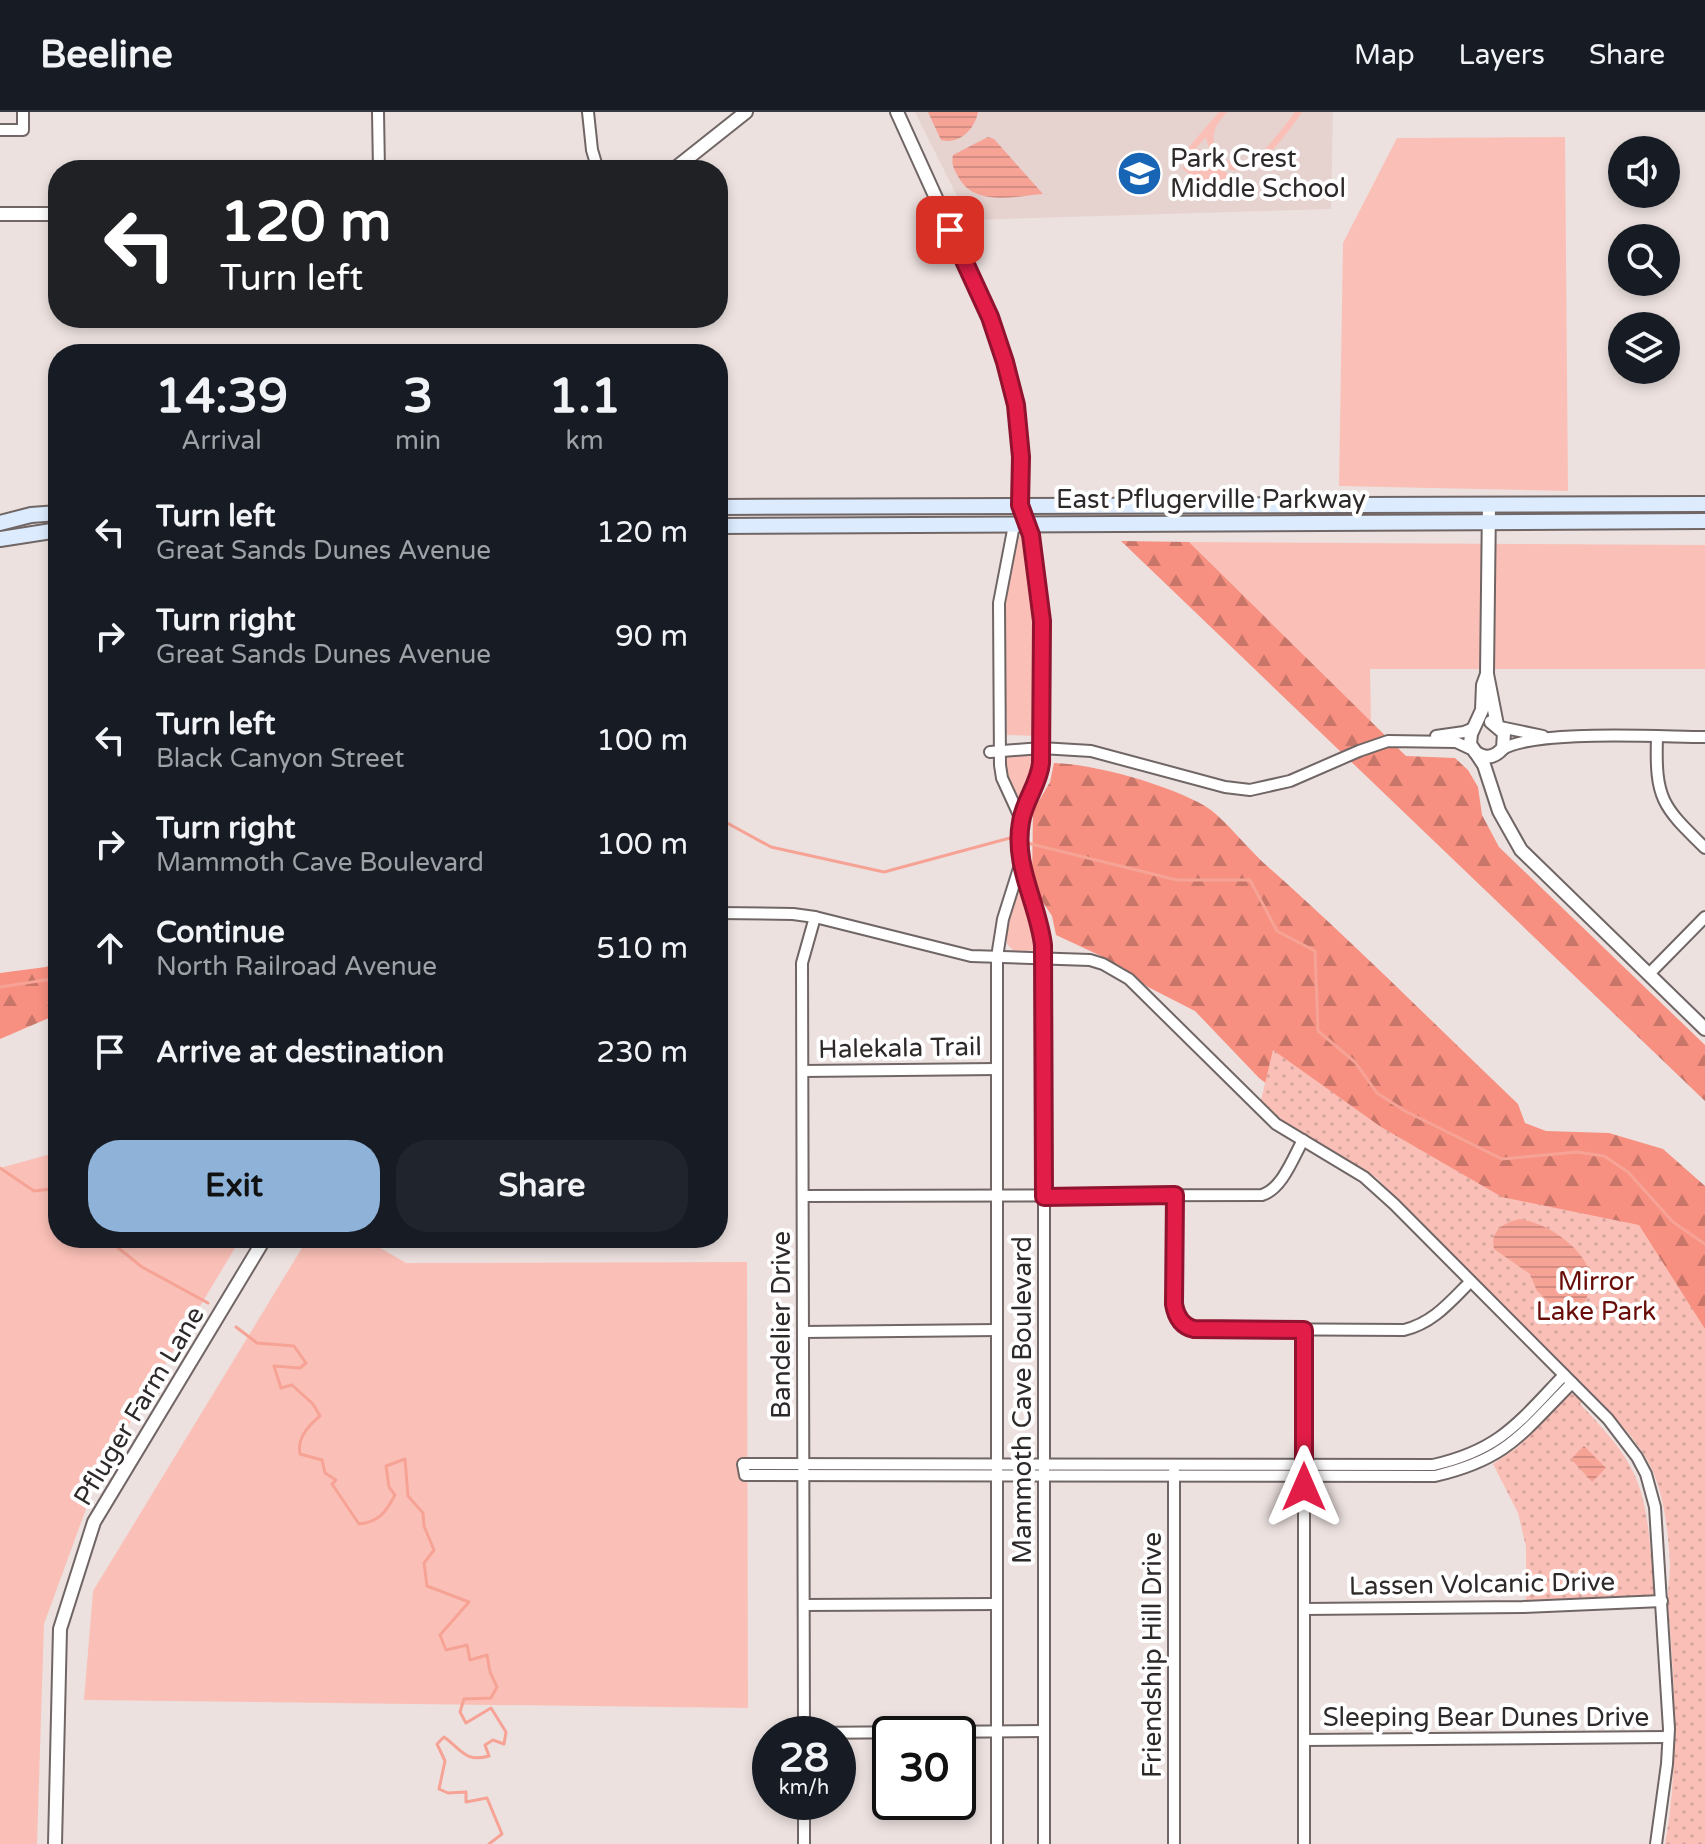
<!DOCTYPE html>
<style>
body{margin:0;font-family:"Varela Round",sans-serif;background:#20242c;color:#f1f3f6;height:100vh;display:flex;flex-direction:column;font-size:30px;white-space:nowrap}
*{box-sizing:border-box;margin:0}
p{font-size:26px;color:#9ea1a6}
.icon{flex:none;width:44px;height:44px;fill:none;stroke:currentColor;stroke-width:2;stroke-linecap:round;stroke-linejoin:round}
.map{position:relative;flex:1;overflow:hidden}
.side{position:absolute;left:48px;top:232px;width:680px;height:904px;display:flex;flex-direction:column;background:#171b24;border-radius:32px;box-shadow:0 4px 12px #0003}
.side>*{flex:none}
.top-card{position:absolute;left:48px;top:48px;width:680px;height:168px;border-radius:32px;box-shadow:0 4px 12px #0003;background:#202124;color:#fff;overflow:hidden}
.tools{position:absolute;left:1608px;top:24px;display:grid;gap:16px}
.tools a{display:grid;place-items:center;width:72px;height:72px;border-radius:50%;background:#171b24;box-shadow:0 4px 12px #0003;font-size:40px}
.speed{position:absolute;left:752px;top:1604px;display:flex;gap:16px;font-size:40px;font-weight:700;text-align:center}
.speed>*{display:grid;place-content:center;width:104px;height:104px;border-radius:50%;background:#171b24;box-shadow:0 4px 12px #0003;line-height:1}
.speed small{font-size:20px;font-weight:400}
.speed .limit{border:4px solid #111;border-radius:12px;background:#fff;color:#111}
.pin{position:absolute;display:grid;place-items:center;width:68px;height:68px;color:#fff;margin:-34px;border-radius:16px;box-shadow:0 4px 12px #0006}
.me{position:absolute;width:88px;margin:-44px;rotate:0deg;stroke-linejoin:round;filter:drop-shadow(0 0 6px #0008)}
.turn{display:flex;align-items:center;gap:28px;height:168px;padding:0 40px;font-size:36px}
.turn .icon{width:104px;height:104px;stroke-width:2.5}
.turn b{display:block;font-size:56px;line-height:68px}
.eta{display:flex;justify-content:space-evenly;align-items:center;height:136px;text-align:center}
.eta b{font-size:48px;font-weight:800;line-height:56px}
.primary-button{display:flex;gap:16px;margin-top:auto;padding:16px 40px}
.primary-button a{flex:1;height:92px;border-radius:32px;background:#8fb3d8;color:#111;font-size:32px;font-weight:800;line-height:92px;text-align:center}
.primary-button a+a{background:#20242c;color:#f1f3f6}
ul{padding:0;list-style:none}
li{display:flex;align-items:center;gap:24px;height:104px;padding:0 40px}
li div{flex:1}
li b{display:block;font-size:30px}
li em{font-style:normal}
header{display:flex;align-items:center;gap:48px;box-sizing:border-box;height:112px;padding:0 40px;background:#171b24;border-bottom:2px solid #363941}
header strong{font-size:38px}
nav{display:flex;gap:44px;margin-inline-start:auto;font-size:28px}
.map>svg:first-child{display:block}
</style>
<header>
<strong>Beeline</strong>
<nav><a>Map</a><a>Layers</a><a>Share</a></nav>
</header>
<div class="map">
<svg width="1705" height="1732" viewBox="0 0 1705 1732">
<defs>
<pattern id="forest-firs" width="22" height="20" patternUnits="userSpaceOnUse" patternTransform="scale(2)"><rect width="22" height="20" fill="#f79081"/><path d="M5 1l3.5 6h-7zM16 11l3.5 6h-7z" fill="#c8766a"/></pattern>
<pattern id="park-dots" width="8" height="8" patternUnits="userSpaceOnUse" patternTransform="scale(2)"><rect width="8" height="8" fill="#fac0b7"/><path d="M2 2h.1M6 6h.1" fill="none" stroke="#d7a59d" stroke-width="1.8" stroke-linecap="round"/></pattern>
<pattern id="water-rules" width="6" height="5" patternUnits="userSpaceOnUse" patternTransform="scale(2)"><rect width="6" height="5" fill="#f6a396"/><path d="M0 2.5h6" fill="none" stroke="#d38c81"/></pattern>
</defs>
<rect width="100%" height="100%" fill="#ece1df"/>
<path fill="#e6d2cf" d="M915,0h418l-2,97 -362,11z"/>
<g fill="#fac0b7">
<path d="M1219,0h8c-5,6 -11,12 -13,21 -4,19 15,37 34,29 15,-6 37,-37 47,-50h7c-9,14 -32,44 -46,53 -25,16 -46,-5 -50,-28l-21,24 -5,-4z"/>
<path d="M1565,25l3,354 -229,-5 4,-243 54,-105z"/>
<path d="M1199,37l32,28 -17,19 -32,-28z"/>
<path d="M1020,424l8,5 10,76v119l-31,-1v-19l-4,-10v-88l11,-79z"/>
<path d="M1189,430l516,3v124h-335l1,53z"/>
<path d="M1011,643h21l4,4v16l-16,29 -13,-25 -2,-21z"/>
<path d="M1022,773l17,57 -4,8 -20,2 -8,-8v-24z"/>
<path d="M58,1040v86h183l-143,238 -54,148 -7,220h-37v-676z"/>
<path d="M308,1126h55l43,25 341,-1 1,446 -664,-8 9,-109z"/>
</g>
<g fill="url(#forest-firs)">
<path d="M1121,429l68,1 217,214 49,2 13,12 10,17 4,28 17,32 206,198v56z"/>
<path d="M1054,651c41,1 115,22 151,43 17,10 44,44 61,59 87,77 168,159 252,239l7,19 21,8 63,2 54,16 42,37v148l-185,-121 -210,-97 -51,-38 -64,-67 -47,-24 -47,-31 -45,-21 -4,-19 -12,-18 -8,-19 1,-68 17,-29z"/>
<path d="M58,849l-2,54 -56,24v-66l46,-6z"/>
</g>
<g fill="url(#park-dots)">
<path d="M1273,938l108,77 121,70 137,28 66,104v515h-40c14,-76 10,-161 3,-237 -1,-14 2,-29 2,-43 -2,-34 -6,-76 -24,-106 -22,-38 -61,-66 -92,-97 -25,-27 -48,-55 -77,-78l-100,-105 -86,-49 -30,-29z"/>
<path d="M1570,1282l6,1 6,6 -2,3c53,55 65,75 71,152 2,15 6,28 5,41l-130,6v-56l-8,-34 -25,-49 26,-18z"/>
</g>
<g fill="url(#water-rules)">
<path d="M928,0h50c-3,17 -19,33 -37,28z"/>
<path d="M988,25l6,2 49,55c-27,2 -68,13 -84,-16 -5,-9 -8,-13 -6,-23z"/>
<path d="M1519,1107c28,3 73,33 72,64 -1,11 -10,26 -15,35l-17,-6 -22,-21 -7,-17 -36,-25c-4,-18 9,-26 25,-30z"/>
<path d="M1584,1334l22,22 -14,14 -21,-23z"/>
</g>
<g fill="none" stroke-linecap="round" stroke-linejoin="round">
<g stroke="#f6a396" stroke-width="3">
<path d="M718,706l53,29 113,25 126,-34 6,2"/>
<path d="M1023,730l154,38h73l27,51 38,20 3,80 37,31 22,31 28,18 97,48 75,-7 27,4 24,16 45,50 32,22"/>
<path d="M0,875l58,-9"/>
<path d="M0,1056l34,23 16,-2 8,8"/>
<path d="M106,1126l36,29 66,36"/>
<path d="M236,1215l21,16 37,3 12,17 -6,5 -26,-2 7,22 11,-3 21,19 7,12c-12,10 -23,22 -20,38l22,6 3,13 11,7 -4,4 27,40c20,-2 27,-12 36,-29l-6,-8 -3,-21 19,-7 3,37 15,17 1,13 10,24 -10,13 3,23 42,16 -29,33 6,15 21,-5 3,15 17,-5 3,17 7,15 -6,11 -27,1 -4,13 6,11 25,-15 15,24 -2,12 -11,-4 -8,5 4,11c-24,7 -28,-7 -45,-19l-7,7 8,17 -6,28 9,4 18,-1v10l21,-4 15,36 -13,10"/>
</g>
<defs>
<g id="minor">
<path d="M378,0l1,58"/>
<path d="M588,0l4,38 6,20"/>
<path d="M0,18h23v-18"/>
<path d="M1014,413l-15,78 1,162 2,13 17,37 2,48 19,63 4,33v885"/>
<path d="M1500,615l43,9"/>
<path d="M1436,624l28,-4 10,-4"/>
<path d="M1657,625c-2,62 5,69 48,111"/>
<path d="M1501,638c32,-21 160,-13 204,-13"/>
<path d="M990,640l51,-4 50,3 134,36 25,3 40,-9 69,-30 29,-10 68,1 17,8"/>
<path d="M1021,710l17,-44 3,-15 1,-142 -11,-86 -4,-10"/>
<path d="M718,801l75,1 22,3 156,39 119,4 13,4 26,15 147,145 88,53 30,27 214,215 29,38 9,17 9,33 14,222 -2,35 -11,80"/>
<path d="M1649,862l56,-57"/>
<path d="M803,959l194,-2"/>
<path d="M1175,1083v116l11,16 8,2 210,1c29,-7 46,-28 66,-48"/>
<path d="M803,1084l459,-1c20,-6 31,-37 41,-55"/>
<path d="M803,1220l194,-2"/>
<path d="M1564,1263c-45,47 -64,75 -131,90l-690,-1 2,11 690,1c73,-17 87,-43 137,-93"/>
<path d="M804,1493l193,-1"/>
<path d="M1304,1497l219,-2 139,-6"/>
<path d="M804,1621l240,-2"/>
<path d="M804,1622l-2,-771 13,-46"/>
<path d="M1304,1628l364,-3"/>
<path d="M804,1690v42"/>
<path d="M997,1732v-887l6,-38 17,-54"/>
<path d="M1174,1732v-373"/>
<path d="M1304,1732v-514"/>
</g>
<g id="tertiary">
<path d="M897,0l93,205 15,45 11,43 5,52 -1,48 7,20"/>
<path d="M673,58l73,-58"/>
<path d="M0,102h58"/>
<path d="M1489,392l-2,170 10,51"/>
<path d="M1487,562l-4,11 -1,25 -11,24 -1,10 14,21 15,46 22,39 184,179"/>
<path d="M1475,640c11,8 20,5 28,-4l1,-15 -13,-11"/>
<path d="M55,1732l5,-215 34,-107 171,-284"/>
</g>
<g id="secondary">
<path d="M718,395l987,-3"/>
<path d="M0,411l31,-8 27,-2"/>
<path d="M718,414l987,-5"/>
<path d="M0,427l58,-9"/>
</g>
</defs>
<use href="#minor" stroke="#706665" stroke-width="14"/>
<use href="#tertiary" stroke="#706665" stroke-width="16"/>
<use href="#secondary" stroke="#706665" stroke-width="18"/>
<use href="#minor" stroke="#fff" stroke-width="10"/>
<use href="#tertiary" stroke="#fff" stroke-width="12"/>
<use href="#secondary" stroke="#dcecfe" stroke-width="14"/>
</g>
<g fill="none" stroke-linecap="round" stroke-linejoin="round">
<defs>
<path id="route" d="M950,118l40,87 15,45 11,43 5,52 -1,48 11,30 11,86 -1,142c-2,21 -17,38 -20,59 -8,44 17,81 22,123l1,252 131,-2 -1,109c2,12 7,22 20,25l110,1v157"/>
</defs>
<use href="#route" stroke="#92132f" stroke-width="20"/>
<use href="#route" stroke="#e11d48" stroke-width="14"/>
</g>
<defs>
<symbol id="school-disc" viewBox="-11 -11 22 22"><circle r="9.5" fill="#1765b4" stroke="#fff"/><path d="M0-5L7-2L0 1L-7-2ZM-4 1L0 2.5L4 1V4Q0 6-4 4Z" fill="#fff"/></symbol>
</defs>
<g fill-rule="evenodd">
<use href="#school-disc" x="1114" y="36" width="51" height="51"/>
</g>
<g text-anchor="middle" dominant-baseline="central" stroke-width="8" stroke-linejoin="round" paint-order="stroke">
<g font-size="26" fill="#2e2a29" stroke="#fff" text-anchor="start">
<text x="1170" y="46">Park Crest<tspan x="1170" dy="30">Middle School</tspan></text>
</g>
<g font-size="26" fill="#2e2a29" stroke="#fff">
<text x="1211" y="387">East Pflugerville Parkway</text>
<text transform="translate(900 936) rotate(-1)">Halekala Trail</text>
<text transform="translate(781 1213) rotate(-90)">Bandelier Drive</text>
<text transform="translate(1022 1288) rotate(-90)">Mammoth Cave Boulevard</text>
<text transform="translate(139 1294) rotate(-59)">Pfluger Farm Lane</text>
<text transform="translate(1482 1472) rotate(-1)">Lassen Volcanic Drive</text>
<text transform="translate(1152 1543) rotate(-90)">Friendship Hill Drive</text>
<text x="1486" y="1605">Sleeping Bear Dunes Drive</text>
</g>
<g font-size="26" fill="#690d08" stroke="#fff">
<text x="1596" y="1169">Mirror<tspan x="1596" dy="30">Lake Park</tspan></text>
</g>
</g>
</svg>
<div class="tools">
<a><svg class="icon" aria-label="sound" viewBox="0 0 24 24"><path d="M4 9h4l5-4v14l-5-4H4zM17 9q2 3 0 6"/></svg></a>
<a><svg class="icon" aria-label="search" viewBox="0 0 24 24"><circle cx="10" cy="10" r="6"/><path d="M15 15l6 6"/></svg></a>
<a><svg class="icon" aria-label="layers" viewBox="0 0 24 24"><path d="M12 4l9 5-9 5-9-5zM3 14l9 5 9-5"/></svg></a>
</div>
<div class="speed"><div>28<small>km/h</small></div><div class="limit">30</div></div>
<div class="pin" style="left:950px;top:118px;background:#d93025"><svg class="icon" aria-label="arrive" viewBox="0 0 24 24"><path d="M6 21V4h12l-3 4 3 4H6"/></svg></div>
<svg class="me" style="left:1304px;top:1375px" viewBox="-20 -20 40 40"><path d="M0-17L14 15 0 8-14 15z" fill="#e11d48" stroke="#fff" stroke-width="4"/></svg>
<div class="top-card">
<div class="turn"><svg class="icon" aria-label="left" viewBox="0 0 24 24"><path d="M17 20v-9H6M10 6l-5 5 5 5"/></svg><div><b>120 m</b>Turn left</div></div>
</div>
<section class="side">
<div class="eta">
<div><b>14:39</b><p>Arrival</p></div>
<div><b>3</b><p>min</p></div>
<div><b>1.1</b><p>km</p></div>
</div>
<ul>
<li><svg class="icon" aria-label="left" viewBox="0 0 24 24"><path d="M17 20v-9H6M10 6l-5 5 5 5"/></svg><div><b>Turn left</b><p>Great Sands Dunes Avenue</p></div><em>120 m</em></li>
<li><svg class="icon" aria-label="right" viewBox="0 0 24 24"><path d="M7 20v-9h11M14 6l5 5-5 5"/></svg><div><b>Turn right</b><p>Great Sands Dunes Avenue</p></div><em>90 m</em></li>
<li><svg class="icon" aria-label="left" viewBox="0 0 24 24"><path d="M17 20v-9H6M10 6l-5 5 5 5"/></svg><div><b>Turn left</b><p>Black Canyon Street</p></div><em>100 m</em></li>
<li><svg class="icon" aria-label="right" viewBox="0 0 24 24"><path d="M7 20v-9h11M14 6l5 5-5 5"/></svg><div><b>Turn right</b><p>Mammoth Cave Boulevard</p></div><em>100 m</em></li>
<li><svg class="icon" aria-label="ahead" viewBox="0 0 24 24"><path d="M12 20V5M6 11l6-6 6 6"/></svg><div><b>Continue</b><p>North Railroad Avenue</p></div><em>510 m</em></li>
<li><svg class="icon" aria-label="arrive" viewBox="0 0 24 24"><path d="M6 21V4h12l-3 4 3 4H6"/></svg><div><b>Arrive at destination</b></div><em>230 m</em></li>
</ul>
<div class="primary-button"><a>Exit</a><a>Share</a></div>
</section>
</div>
